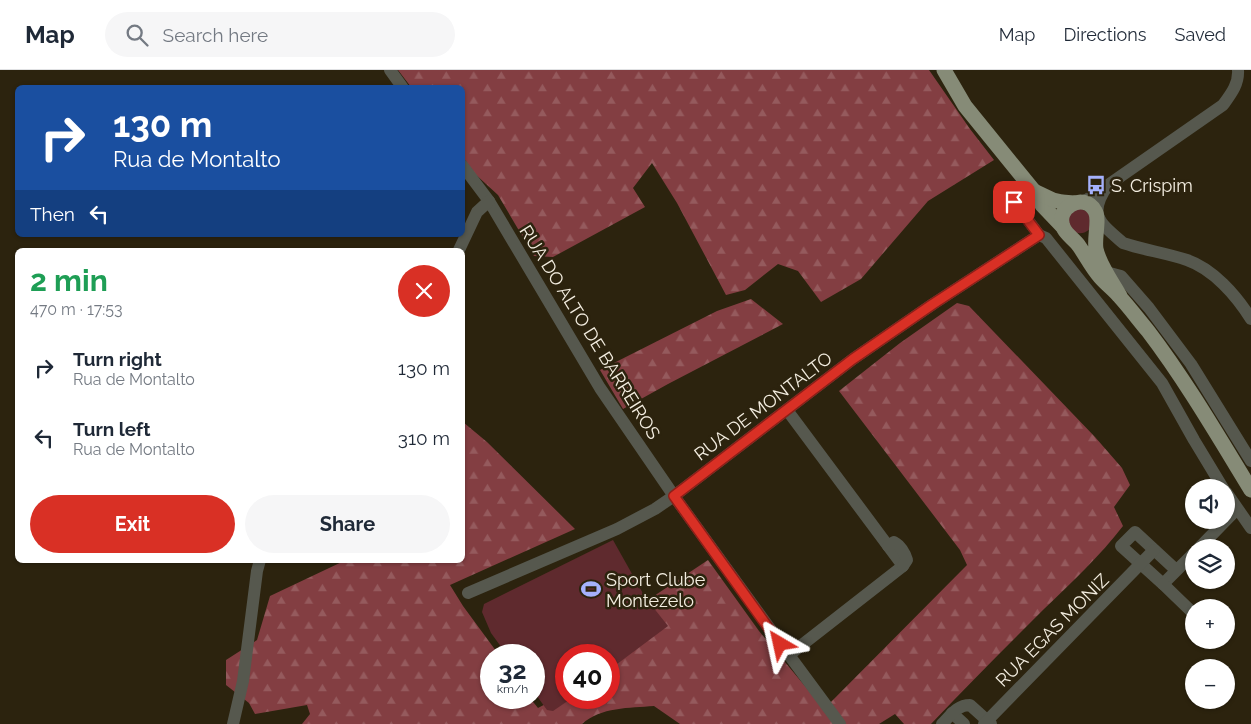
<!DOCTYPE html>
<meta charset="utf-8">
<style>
body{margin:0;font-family:Raleway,sans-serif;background:#f6f6f7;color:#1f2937;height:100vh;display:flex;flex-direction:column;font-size:19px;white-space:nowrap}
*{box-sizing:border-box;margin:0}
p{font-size:16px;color:#747a83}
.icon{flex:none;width:28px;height:28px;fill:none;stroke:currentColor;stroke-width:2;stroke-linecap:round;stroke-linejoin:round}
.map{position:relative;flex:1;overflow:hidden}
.sheet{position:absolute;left:15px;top:178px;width:450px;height:315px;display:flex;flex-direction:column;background:#fff;border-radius:8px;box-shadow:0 1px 4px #0004}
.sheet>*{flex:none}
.top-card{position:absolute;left:15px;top:15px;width:450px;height:152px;border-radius:8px;box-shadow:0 1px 4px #0004;background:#1a4fa0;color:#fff;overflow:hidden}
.fabs{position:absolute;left:1185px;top:409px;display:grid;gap:10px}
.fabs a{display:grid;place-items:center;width:50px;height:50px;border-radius:50%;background:#fff;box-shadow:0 1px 4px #0004;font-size:25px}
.speed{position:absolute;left:480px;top:574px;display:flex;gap:10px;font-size:25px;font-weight:700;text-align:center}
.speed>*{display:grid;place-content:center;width:65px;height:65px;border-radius:50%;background:#fff;box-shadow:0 1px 4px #0004;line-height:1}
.speed small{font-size:12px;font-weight:400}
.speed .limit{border:8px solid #d22;background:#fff;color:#111}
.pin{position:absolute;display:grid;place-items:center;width:42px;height:42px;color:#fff;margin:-21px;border-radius:10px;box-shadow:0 2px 8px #0006}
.me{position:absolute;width:55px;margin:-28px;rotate:324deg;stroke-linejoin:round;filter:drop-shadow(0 0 4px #0008)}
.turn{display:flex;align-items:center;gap:18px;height:105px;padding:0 15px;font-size:22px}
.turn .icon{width:65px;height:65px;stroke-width:2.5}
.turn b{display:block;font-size:35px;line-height:42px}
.then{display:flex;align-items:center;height:48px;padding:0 15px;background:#0003;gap:10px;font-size:19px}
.round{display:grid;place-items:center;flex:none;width:52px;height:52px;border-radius:26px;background:#f6f6f7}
.head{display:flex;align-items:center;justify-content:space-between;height:85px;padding:0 15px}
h1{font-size:30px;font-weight:700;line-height:38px;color:#1e9e55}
.cta{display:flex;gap:10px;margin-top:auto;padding:10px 15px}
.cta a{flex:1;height:58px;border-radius:30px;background:#d93025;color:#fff;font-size:20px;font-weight:700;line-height:58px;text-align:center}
.cta a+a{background:#f6f6f7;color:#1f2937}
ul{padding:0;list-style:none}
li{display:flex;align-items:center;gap:15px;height:70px;padding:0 15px}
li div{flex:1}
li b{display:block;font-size:19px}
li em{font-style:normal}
header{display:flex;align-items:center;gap:30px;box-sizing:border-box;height:70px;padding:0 25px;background:#fff;border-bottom:1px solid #e0e1e3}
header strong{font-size:24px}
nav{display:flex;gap:28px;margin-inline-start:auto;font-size:18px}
.search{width:350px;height:45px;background:#f6f6f7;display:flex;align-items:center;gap:12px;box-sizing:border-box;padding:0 18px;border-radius:28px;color:#747a83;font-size:19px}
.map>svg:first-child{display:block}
</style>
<header>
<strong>Map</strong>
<div class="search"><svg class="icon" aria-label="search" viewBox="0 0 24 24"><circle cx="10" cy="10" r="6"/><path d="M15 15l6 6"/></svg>Search here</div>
<nav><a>Map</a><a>Directions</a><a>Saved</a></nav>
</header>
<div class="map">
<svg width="1251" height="654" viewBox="0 0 1251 654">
<defs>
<pattern id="forest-firs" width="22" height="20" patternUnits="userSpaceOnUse" patternTransform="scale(1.25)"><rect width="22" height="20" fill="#833e42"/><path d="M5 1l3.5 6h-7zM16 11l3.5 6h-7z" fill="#955a5d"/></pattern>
</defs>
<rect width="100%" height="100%" fill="#2c230e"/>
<g fill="url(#forest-firs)">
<path d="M398,0h531l41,59 24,31 -66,41 -67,78 -40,23 -23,-31 -20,-7 -33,26 -19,5 -49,-92 -25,-40 -19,25 12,19 -92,50 -19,-1 -36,-61 -24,-22 -11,-16 -1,-69 -51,-1z"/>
<path d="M751,229l32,25 -115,60 -45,25 -23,-39 117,-59z"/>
<path d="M957,233l12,3 126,131 27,31 8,17 -16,22 9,19c-23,30 -52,57 -79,83 -38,38 -76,76 -113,115h-27l-9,-10 -16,10h-199l-26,-18c-25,2 -53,1 -72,18h-280l8,-10 -3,-9 -52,9 -6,-11 -23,-18v-25l31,-20 13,-44 76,-36h116l1,-138 24,20 88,87 -125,56 13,21 36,49h-8v43h39l8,10c24,-14 44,-10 71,-10v-38l54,-33 -15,-27 60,-40 51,71 65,78 143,-144 -7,-15 -121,-159 61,-48z"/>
</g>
<g fill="#5f2a2e">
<path d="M1079,138l11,5v16c-6,5 -12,6 -19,1 -5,-14 -5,-14 8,-22z"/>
<path d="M613,470l32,57 23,29 -59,44v-15h-43v43h6l-19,13 -6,-1 -13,-18v-37h-27l-16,-22 -9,-21 2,-8z"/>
</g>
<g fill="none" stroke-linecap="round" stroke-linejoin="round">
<g stroke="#56584e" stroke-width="12">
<path d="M390,0l13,18"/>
<path d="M462,95l27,36 111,187 74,108 115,159 51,69"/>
<path d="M1108,115c-21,30 -8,38 15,58 21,7 43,10 64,17 26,9 49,35 64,59"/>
<path d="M1080,132l8,-3 135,-94c8,-11 16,-21 15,-35"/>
<path d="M1039,165l7,3 116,145 32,57 29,48"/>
<path d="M459,180l18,-38 12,-11"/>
<path d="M1106,202l15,4 28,32 42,56 60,97"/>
<path d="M787,340l116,156 -114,89"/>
<path d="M1226,422l25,36"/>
<path d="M888,476l6,-4c6,3 11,11 13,18l-4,6"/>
<path d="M1199,478l38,-39"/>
<path d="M1176,500l-41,-38 -14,14 42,38 31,-31"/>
<path d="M1163,514l31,30"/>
<path d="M468,523l149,-64 38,-20 19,-13 179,-137 80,-55 106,-69 -25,-34"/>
<path d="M952,643l12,11"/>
<path d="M233,654l10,-43 14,-110 3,-11"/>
<path d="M942,654c9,-9 15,-19 28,-19l21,19"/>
<path d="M984,654l170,-174"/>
</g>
<g stroke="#868b77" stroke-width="15">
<path d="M944,0l21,36 69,85 8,14 21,22"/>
<path d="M1034,121l19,9 9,2 12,1"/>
<path d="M1120,226c-8,-14 -21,-32 -24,-47 -2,-12 4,-30 -1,-38 -11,-20 -42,-3 -31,18 3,6 11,11 15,17 7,10 13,22 21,31 6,7 13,12 19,19 10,11 19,23 29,35 38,50 70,105 103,159"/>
</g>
</g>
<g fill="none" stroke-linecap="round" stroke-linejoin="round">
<defs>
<path id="route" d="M780,574l-106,-148 179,-137 80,-55 106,-69 -25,-33"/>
</defs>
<use href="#route" stroke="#8d1f18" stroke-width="12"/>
<use href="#route" stroke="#d93025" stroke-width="9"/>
</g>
<defs>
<symbol id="bus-bare" viewBox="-9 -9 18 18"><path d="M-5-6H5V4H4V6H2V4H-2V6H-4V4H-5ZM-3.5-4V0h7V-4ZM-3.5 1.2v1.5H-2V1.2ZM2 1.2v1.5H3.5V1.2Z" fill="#a5b1fc" stroke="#2c230e" stroke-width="2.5" paint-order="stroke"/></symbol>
<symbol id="stadium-bare" viewBox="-9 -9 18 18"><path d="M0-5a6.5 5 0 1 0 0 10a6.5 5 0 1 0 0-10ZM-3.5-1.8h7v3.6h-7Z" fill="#a5b1fc" stroke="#2c230e" stroke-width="2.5" paint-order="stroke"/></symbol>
</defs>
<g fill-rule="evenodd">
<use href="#bus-bare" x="1082" y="101" width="28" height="28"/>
<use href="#stadium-bare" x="577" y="505" width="28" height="28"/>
</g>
<g text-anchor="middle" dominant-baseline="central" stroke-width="5" stroke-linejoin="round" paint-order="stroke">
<g font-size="18" fill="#f4eee1" stroke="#2c230e" text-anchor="start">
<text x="1111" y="115">S. Crispim</text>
<text x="606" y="509">Sport Clube<tspan x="606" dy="21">Montezelo</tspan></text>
</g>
<g font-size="18" fill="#f4eee1" stroke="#2c230e">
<text transform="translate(590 262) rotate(58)">RUA DO ALTO DE BARREIROS</text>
<text transform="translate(763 336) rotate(-37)">RUA DE MONTALTO</text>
<text transform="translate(1052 560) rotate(-45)">RUA EGAS MONIZ</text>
</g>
</g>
</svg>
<div class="fabs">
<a><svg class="icon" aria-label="sound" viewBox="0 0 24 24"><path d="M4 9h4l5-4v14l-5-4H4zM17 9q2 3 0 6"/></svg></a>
<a><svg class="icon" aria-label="layers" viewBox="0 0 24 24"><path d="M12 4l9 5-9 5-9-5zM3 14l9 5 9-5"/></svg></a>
<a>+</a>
<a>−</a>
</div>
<div class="speed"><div>32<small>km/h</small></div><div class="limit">40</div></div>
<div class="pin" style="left:1014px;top:132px;background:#d93025"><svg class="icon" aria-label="arrive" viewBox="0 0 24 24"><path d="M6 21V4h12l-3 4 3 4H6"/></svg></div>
<svg class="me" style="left:780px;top:574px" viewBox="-20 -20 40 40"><path d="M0-17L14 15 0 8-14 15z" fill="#d93025" stroke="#fff" stroke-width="4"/></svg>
<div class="top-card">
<div class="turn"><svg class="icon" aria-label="right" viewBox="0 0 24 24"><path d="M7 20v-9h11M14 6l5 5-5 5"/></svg><div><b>130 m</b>Rua de Montalto</div></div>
<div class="then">Then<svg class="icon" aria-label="left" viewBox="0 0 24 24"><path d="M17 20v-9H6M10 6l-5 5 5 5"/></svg></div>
</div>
<section class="sheet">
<div class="head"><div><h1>2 min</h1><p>470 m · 17:53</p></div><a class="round" style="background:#d93025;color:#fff"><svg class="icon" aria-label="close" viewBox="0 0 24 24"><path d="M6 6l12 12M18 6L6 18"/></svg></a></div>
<ul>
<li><svg class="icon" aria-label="right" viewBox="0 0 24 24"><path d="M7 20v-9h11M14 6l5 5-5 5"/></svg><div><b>Turn right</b><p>Rua de Montalto</p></div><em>130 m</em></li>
<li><svg class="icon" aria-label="left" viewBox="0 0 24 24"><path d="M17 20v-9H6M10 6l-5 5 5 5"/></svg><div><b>Turn left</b><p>Rua de Montalto</p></div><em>310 m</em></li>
</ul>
<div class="cta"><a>Exit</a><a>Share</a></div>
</section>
</div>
